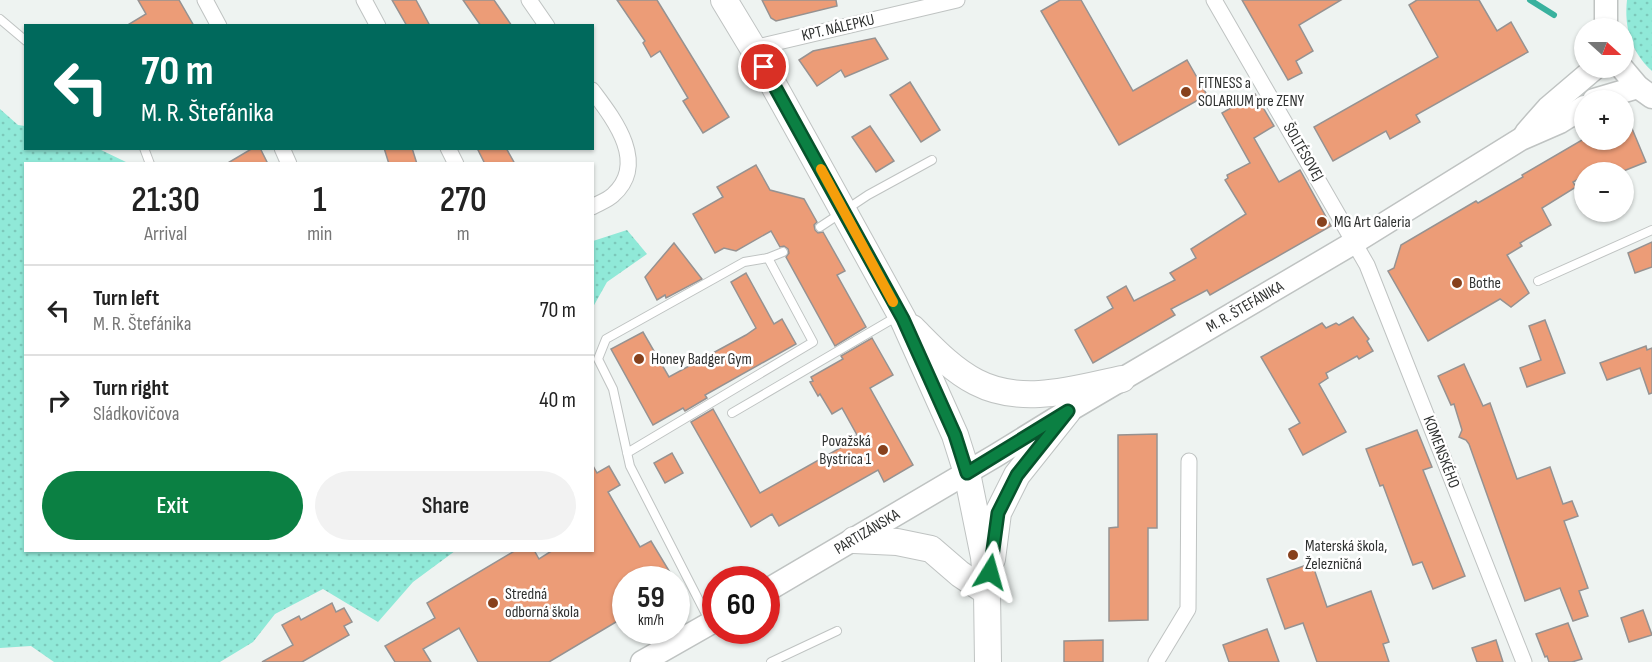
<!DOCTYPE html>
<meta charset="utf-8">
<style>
body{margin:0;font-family:"Sofia Sans Condensed",sans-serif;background:#f2f2f2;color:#222;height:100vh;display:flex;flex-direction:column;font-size:22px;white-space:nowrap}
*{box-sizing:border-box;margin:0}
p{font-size:20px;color:#767676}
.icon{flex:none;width:33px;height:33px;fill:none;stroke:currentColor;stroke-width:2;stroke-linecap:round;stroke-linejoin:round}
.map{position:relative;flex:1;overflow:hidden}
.side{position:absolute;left:24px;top:162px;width:570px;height:390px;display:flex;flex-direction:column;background:#fff;border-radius:0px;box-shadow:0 2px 4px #0004}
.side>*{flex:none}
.guide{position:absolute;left:24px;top:24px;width:570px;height:126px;border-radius:0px;box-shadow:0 2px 4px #0004;background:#00695c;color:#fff;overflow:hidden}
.needle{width:39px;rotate:111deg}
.buttons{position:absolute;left:1574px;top:18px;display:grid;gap:12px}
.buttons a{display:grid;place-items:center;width:60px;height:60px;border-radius:50%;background:#fff;box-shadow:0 2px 4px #0004;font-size:30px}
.speed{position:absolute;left:612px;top:566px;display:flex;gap:12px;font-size:30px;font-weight:700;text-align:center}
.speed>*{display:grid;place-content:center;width:78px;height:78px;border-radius:50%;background:#fff;box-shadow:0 2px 4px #0004;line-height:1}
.speed small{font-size:15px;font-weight:400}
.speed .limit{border:9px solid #d22;background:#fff;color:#111}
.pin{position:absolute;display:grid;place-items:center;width:51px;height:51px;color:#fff;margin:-26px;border:3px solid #fff;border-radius:50%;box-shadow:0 2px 6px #0007}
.me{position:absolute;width:66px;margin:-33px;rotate:8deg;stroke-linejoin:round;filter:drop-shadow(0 0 4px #0008)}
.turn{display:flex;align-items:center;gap:21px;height:126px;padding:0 18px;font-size:27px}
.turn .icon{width:78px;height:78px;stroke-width:2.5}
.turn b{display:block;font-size:42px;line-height:51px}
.eta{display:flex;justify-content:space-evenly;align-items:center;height:102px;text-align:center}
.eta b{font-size:36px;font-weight:600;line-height:42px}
.button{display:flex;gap:12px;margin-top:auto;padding:12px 18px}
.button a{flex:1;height:69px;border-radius:36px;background:#0b8043;color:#fff;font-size:24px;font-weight:600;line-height:69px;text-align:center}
.button a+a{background:#f2f2f2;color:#222}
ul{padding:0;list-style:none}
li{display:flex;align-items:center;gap:18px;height:90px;padding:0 18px;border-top:2px solid #e0e0e0}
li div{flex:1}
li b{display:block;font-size:22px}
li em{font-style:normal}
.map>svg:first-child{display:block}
</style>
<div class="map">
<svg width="1652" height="662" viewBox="0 0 1652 662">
<defs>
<pattern id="grass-dots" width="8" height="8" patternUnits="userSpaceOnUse" patternTransform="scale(1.5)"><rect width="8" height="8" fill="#90e9d8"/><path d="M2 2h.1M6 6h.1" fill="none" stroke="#7cc8ba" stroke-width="1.8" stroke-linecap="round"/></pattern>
</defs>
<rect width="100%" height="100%" fill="#eef3f1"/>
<g fill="url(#grass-dots)">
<path d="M1627,0h25v71c-21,-19 -28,-43 -25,-71z"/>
<path d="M0,109l18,16 7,1 1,22 73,1 29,14 -102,1v386l429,1 -42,31 -35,40 -55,-33 -48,25 -22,28 -33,20h-166l-23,-16 -31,2z"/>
<path d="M627,230l20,24 -40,28 -14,25v-66z"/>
</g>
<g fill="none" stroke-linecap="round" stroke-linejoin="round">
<path stroke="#39b19e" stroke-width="6" d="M1530,0l24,15"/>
</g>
<g fill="#ec9c77" stroke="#969291" stroke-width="1.5">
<path d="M138,0h41l15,26h-68l20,-12z"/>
<path d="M392,0h24l14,26h-23z"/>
<path d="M463,0h31l18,26h-31z"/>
<path d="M617,0h40l72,117 -26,16 -20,-32 5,-3 -28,-47 -9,6 -8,-14 2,-2z"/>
<path d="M762,0h74l1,6 -61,15 -5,-3z"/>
<path d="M1060,0h21l52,91 54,-31 20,35 -88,50 -78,-134z"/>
<path d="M1242,0h99l-42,25 14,26 -17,10 6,12 -14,7z"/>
<path d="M1417,0h62l18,31 14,-9 17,30 -112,63 4,7 -30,17 -4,-8 -53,30 -19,-34 124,-70 -29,-52z"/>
<path d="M875,38l13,21 -43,18 -4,-7 -24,16 -18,-26 14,-9z"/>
<path d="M910,82l30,48 -19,12 -31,-47z"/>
<path d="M1255,94l19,32 -20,12 25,44 21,-12 31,56 -121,69 -3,-5 -36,19 4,6 -82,48 -18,-33 38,-22 -6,-11 19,-11 8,15 41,-21 -5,-7 26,-15 -5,-9 55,-35 -21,-34 3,-2 -1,-3 23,-12 -28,-50z"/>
<path d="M1623,107l23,55 -25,10h-37v4l-11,6 3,5 -34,21 9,17 -31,18 2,3 -15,9 22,38 -18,14 -11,-8 -72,42 -40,-70 6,-3 7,-23 75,-44 2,2 45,-26 -1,-2 60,-35h41z"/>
<path d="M870,126l24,35 -18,11 -24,-35z"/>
<path d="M253,148h7l8,16h-42z"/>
<path d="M384,148h28l5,16h-28z"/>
<path d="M477,148h29l9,16h-30z"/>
<path d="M756,165l14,25 34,9 13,23 -3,3 1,5 3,3 5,-1 22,39 -8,4 29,52 -31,19 -49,-89 3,-4 -1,-4 -4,-3 -4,1 -9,-16 -35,20 -12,-3 -9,5 -22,-39 30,-17 -6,-10z"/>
<path d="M1652,242v25l-17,6 -7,-20z"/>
<path d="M674,243l28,36 -36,19 -1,-3 -8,5 -12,-23z"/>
<path d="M746,273l28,51 8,-5 14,25 -91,51 2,3 -22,13 -2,-3 -30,17 -42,-76 32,-17 26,45 77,-42 10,-7 -25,-46z"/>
<path d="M1353,317l16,22 -2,2 6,10 -14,8 -2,-3 -31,17 2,5 -9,6 27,48 -43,23 -14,-26 11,-6 -39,-66 61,-34 4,5 10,-5 3,2z"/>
<path d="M1545,320l20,53 -38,14 -7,-19 21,-8 -12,-34z"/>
<path d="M872,338l21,37 -23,13 43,77 -29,17 -6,-12 -99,56 -7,-12 -21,13 -60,-105 22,-13 47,84 89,-50 -2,-3 10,-5 -15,-27 -10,6 -12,-20 -2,2 -8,-14 3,-1 -2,-4 32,-18 -2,-3z"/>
<path d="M1646,346l1,4 5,-2v45l-3,1 -9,-26 -33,12 -7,-17z"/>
<path d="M1464,364l19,42 7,-3 27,76 33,-12 13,37 9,-3 6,15 -14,5 24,67 -9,3 9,25 -15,5 -13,-33 -35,13 -56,-157 -3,-4 -7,-3 3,-7 -8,-26 -3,1 -13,-29z"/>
<path d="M1417,430l15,37 -9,3 42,106 -32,13 -11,-27 -9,3 -30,-80 -3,1 -14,-37z"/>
<path d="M1157,434v94h-9v92l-39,1v-93l9,-1v-92z"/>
<path d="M672,453l11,20 -18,10 -11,-20z"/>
<path d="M592,464l5,9 12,-7 11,19 -12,7 32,55 11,-6 23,38h-48v37l-77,46h-71l-19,-34 -36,21 8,13h-36l-10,-16 50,-28 -8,-15 89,-53h18l5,9 14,-9h39z"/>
<path d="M1312,563l15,44 44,-16 18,51 -6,2 6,18h-72l-14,-39 -18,6 -18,-50z"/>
<path d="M332,603l4,9 8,-4 8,14 -8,4 5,9 -47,27h-40l31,-17 -11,-20 17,-9 2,4z"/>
<path d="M1643,610l9,25 -23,7 -8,-24z"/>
<path d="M1568,623l14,36 -10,3h-23l-2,-6 -2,1 -9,-23z"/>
<path d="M1267,629l12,33h-50l-6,-17z"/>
<path d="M1103,640v22h-39v-21z"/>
<path d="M1496,640l7,22h-26l-5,-14z"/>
</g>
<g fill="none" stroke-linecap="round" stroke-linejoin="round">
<defs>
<g id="lane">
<path d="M0,19l26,22"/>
<path d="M144,148l6,16"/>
<path d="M820,227l48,-32 64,-35"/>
<path d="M768,258l15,-6"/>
<path d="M1538,281l114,-51"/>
<path d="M732,413l164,-96"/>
<path d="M627,453l186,-111 -45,-84 -24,4 -138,77 -8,20 15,30 17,77 80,156"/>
<path d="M771,662l66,-31"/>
</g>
<g id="street">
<path d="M205,0l14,26"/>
<path d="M364,0l14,26"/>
<path d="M529,0l18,26"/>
<path d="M1214,0l153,265 157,397"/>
<path d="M753,48l204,-48"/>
<path d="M592,90c21,28 57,73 21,105 -5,5 -14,8 -21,12"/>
<path d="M282,148l7,16"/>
<path d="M448,148l8,16"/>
<path d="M1156,662l32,-53 1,-148"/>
</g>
<g id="secondary">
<path d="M1606,0v28"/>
<path d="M1622,68l16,19 14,10"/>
<path d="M1594,100l44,-13"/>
<path d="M1526,133l22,-25 47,-40"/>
<path d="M766,591l229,-135 73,-45 287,-169 166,-103 39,-17 24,-15"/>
<path d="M642,662l74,-42"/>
</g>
<g id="primary">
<path d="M724,0l29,48 54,97 96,174 52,116 12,38 17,84 3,35 1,70"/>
<path d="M912,328c20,20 39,41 64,54 46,24 99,7 146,-3"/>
<path d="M854,540l43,2 34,7 29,25 27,18"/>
<path d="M992,559l6,-46 19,-38 51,-64"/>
</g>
</defs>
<use href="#lane" stroke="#bfc3c2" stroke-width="10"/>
<use href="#street" stroke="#bfc3c2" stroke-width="17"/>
<use href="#secondary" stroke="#bfc3c2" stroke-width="25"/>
<use href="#primary" stroke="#bfc3c2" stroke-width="28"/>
<use href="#lane" stroke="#fff" stroke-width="8"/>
<use href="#street" stroke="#fff" stroke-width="15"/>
<use href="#secondary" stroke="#fff" stroke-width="22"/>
<use href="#primary" stroke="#fff" stroke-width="26"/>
</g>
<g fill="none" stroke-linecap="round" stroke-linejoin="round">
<defs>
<path id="route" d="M764,67l139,252 52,116 12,38 101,-62 -51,64 -19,38 -8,59"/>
</defs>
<use href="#route" stroke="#07532c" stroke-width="15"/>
<use href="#route" stroke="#0b8043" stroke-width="10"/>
<path stroke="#f59e0b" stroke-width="10" d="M821,169l72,133"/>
</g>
<g fill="#87411d" stroke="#fff" stroke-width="2">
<circle cx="1186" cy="92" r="6"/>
<circle cx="1322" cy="222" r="6"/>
<circle cx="1457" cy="283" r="6"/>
<circle cx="639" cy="359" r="6"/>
<circle cx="883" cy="450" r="6"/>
<circle cx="1293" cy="555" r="6"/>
<circle cx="493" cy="603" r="6"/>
</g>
<g text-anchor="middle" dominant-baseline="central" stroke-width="5" stroke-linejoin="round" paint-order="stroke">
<g font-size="16" fill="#303231" stroke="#fff">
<text transform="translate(838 28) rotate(-13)">KPT. NÁLEPKU</text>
<text transform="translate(1303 152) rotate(60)">ŠOLTÉSOVEJ</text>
<text transform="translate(1245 307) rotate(-30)">M. R. ŠTEFÁNIKA</text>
<text transform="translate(1441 452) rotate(69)">KOMENSKÉHO</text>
<text transform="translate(867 532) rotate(-31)">PARTIZÁNSKA</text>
</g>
<g font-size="16" fill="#303231" stroke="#fff" text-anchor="start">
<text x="1198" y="83">FITNESS a<tspan x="1198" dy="18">SOLARIUM pre ZENY</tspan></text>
<text x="1334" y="222">MG Art Galeria</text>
<text x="1469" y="283">Bothe</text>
<text x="651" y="359">Honey Badger Gym</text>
<text x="871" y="441" text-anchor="end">Považská<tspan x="871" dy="18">Bystrica 1</tspan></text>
<text x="1305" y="546">Materská škola,<tspan x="1305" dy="18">Železničná</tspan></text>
<text x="505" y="594">Stredná<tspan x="505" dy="18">odborná škola</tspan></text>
</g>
</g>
</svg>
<div class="buttons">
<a><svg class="needle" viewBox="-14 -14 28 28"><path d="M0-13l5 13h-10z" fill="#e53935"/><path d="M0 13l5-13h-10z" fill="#767676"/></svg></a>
<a>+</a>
<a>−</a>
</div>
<div class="speed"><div>59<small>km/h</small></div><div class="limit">60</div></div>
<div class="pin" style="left:764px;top:67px;background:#d93025"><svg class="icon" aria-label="arrive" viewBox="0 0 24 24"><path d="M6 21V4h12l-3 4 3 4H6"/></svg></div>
<svg class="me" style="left:990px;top:572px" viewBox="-20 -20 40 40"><path d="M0-17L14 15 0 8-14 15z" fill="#0b8043" stroke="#fff" stroke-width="4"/></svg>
<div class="guide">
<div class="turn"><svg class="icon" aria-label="left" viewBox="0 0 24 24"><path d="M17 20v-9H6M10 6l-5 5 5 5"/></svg><div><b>70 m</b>M. R. Štefánika</div></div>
</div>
<section class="side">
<div class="eta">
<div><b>21:30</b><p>Arrival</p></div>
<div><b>1</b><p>min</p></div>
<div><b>270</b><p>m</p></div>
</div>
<ul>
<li><svg class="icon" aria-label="left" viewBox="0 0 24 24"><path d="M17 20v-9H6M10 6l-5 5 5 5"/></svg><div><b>Turn left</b><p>M. R. Štefánika</p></div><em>70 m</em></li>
<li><svg class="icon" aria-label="right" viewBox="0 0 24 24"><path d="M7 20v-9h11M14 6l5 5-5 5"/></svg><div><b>Turn right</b><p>Sládkovičova</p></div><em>40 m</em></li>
</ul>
<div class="button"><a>Exit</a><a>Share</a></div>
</section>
</div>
